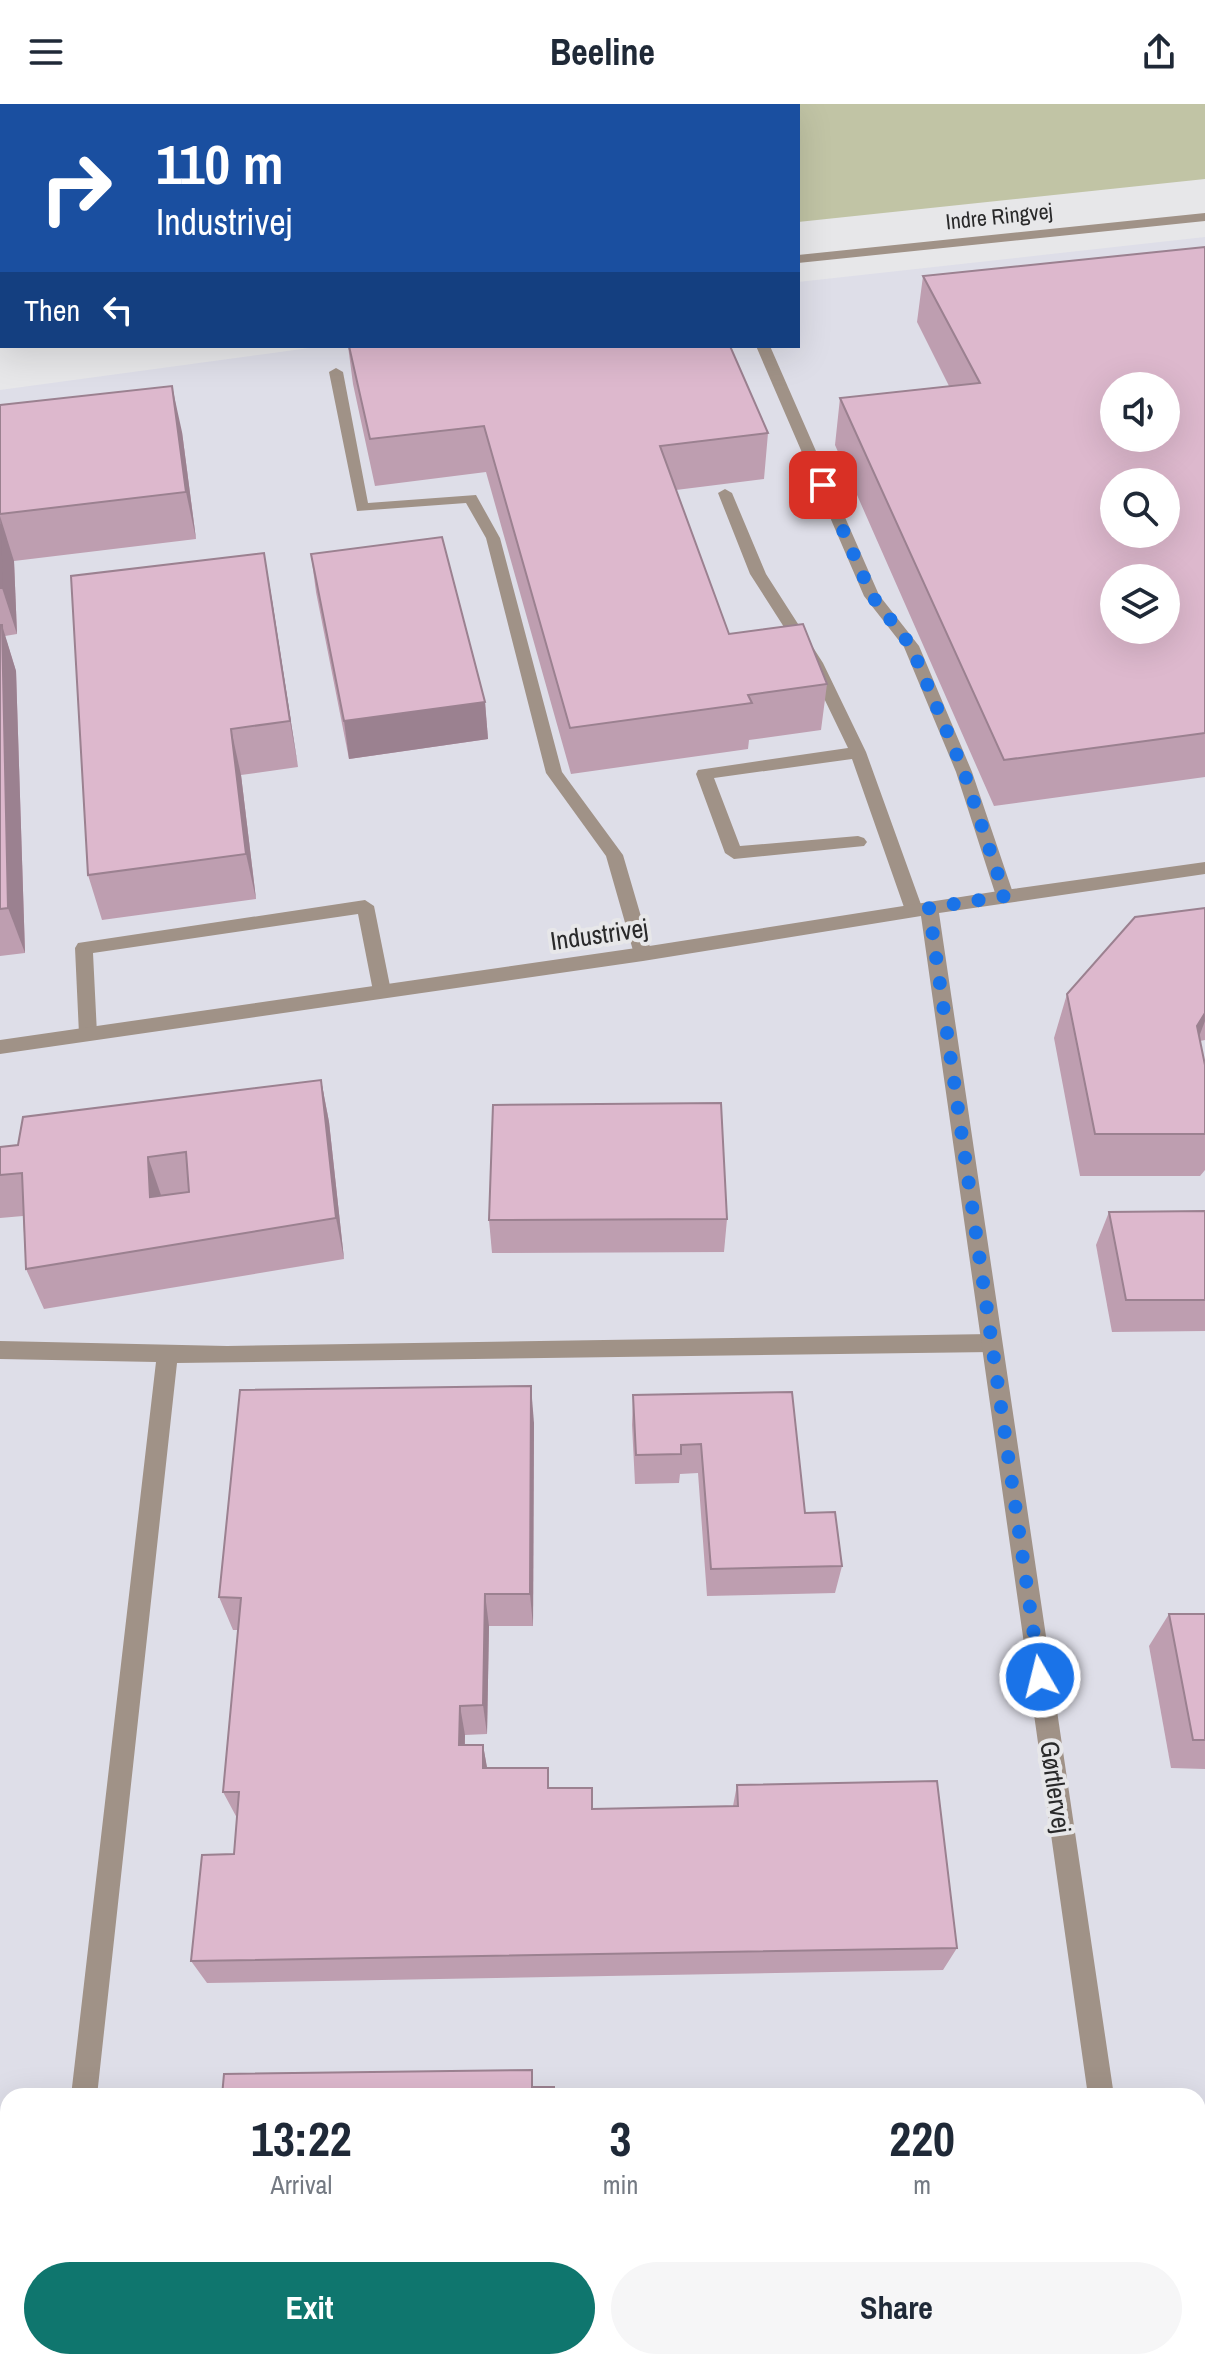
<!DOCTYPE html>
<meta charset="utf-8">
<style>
body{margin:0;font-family:"Archivo Narrow",sans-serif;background:#f6f6f7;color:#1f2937;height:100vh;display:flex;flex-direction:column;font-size:30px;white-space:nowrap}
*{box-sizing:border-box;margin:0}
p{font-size:26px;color:#747a83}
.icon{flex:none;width:44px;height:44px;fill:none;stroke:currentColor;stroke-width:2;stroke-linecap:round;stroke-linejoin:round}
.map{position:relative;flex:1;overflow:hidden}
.panel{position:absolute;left:0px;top:1984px;width:1206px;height:282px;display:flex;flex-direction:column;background:#fff;border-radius:24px 24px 0 0;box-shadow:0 8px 32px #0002}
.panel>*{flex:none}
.guide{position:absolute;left:0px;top:0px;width:800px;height:244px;box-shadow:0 8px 32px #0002;background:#1a4fa0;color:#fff;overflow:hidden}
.controls{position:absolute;left:1100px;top:268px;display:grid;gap:16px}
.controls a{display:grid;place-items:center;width:80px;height:80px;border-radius:50%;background:#fff;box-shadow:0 8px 32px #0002;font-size:40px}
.pin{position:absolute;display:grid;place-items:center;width:68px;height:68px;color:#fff;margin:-34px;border-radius:16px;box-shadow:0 4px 12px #0006}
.me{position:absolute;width:88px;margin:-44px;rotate:352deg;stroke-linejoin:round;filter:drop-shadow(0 0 6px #0008)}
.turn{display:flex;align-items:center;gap:28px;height:168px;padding:0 24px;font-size:36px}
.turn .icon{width:104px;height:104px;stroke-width:2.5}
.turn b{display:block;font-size:56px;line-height:68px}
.then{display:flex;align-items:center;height:76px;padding:0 24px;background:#0003;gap:16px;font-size:30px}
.eta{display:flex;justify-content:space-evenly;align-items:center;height:136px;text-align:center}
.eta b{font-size:48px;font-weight:700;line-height:56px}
.primary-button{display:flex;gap:16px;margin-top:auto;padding:16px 24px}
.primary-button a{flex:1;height:92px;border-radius:48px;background:#0f766e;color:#fff;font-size:32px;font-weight:700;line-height:92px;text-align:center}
.primary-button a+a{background:#f6f6f7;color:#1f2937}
header{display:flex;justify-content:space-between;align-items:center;height:104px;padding:0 24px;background:#fff;font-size:36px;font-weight:700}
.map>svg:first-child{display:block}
</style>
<header><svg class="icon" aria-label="menu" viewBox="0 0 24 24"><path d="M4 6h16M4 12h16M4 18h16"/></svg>Beeline<svg class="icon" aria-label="share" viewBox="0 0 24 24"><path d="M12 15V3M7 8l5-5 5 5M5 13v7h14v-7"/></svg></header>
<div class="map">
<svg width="1205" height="2265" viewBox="0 0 1205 2265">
<rect width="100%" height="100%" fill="#e7e7e9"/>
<path fill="#dedee8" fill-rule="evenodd" d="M1205,133v2132h-1205v-1979l324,-44h474v-64zM1114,282h52v52h-52zM1114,378h52v52h-52zM1114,474h52v52h-52zM8,1992h1190v266h-1190z"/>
<path fill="#c1c4a5" d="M218,0h987v75l-407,43v-116z"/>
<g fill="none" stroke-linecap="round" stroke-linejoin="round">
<g fill="#a09287" fill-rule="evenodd">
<path d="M0,0h6l1,2h-5l-2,5z"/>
<path d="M39,0h81l-82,2z"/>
<path d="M756,242h14l109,249 40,51 53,126 42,124 -3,5 -6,1 -9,-6 -40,-124 -52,-125 -40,-51z"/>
<path d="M336,264l7,4 25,131 108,-8 24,43 62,234 61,83 29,99 -3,5h-12l-3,-5 -28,-98 -60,-83 -60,-235 -20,-35 -109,8 -28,-139z"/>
<path d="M725,385l7,4 34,81 57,89 43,89 57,158 -3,5 -6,1 -9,-6 -53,-151 -138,19 26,68 118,-10 6,2 3,4 -3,4 -130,13 -9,-6 -29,-79 2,-4 150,-22 -41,-85 -57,-89 -32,-81z"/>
<path d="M365,796l9,6 17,85 -3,5 -6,2 -9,-7 -15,-77 -265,39 4,81 -9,7 -9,-7 -4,-86 3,-5z"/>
<path d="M992,1230l7,3 3,6 -3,6 -7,3 -815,11 -80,733h-26l85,-734 -156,-3v-18l227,5z"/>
<path d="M8,2118v28l-8,2v-28z"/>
</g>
<g fill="#a09287" fill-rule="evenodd">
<path d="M1205,758v12l-266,39 175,1183h-26l-167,-1180 -278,45 -643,93v-14l643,-93 362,-57z"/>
<path d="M1125,2258h28l1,7h-28z"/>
</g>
<g fill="#a09287" fill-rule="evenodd">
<path d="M1205,109v8l-407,42v-8z"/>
<path d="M0,234l2,8h2l-4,1z"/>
</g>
</g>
<g fill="#be9eb0">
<path d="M1205,143v530l-211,29 -159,-361 5,-47 109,-12 -32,-64 6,-46z"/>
<path d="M348,242h382l38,87 -4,46 -88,11 53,144 98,50 -6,46 -72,10 -1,9 -177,25 -85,-302 -111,14 -22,-102z"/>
<path d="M0,301l182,27 14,107 -182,22 3,73 -12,2 11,35 9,282 -25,3z"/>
<path d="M311,450l174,148 3,37 -139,20 -33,-167z"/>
<path d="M272,496l26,167 -57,8 15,124 -154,21 -14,-45z"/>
<path d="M1205,804v132l-5,1 5,24v105l-5,6h-120l-26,-138 13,-44z"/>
<path d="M321,976l8,42 15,137 -300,50 -18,-40 -3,-53 -23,2v-71l18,-2z"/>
<path d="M1205,1107v120l-93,1 -16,-87 13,-33z"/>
<path d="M727,1115l-3,33 -232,1 -3,-33z"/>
<path d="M633,1291l172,118 37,53 -7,27 -128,3 -9,-123 -18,1 -1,9 -44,1 -3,-59z"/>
<path d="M534,1319l-1,203h-44l-2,108 -22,1v10h18l4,23h61l1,20 44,21 140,-3 4,-21 220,163 -14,22 -736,13 -16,-22 43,-107 3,-36 -14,-26 15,-162h-5l-14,-33z"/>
<path d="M1169,1510h36v155l-34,-1 -22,-122z"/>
</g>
<g fill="#9b8190">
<path d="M172,282l10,46 14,107 -10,-47z"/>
<path d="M0,412l14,45 3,73 -15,-46z"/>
<path d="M264,449l8,47 26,167 -8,-46z"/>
<path d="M2,521l14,46 9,282 -17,-45z"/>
<path d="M485,598l3,37 -139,20 -5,-38z"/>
<path d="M231,625l10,46 15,124 -10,-45z"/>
<path d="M1205,909v8l-8,21v-16z"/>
<path d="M321,976l8,42 15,137 -8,-41z"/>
<path d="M148,1053l14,41 -12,-1z"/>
<path d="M531,1282l3,37 -1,203 -3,-32z"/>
<path d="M485,1490l4,32 -2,108 -4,-29z"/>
<path d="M460,1602l5,29 -1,38 -5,-28z"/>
<path d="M483,1641l5,28 -5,-5z"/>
</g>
<g fill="#ddb8cd" stroke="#9b8190" stroke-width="2" fill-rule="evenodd">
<path d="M1205,143v486l-201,27 -164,-362 140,-15 -57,-107zM1114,282h52v52h-52zM1114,378h52v52h-52zM1114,474h52v52h-52z"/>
<path d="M349,242h381l38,87 -108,13 69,188 74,-10 24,60 -79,11 4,8 -182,25 -86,-302 -114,13z"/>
<path d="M172,282l14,106 -186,22v-109z"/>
<path d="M0,420l2,64h-2z"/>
<path d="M442,433l43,165 -141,19 -33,-167z"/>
<path d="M264,449l26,168 -59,8 15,125 -158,21 -17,-299z"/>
<path d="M0,521h2l6,283 -8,1z"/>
<path d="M1205,804v105l-8,13 8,39v69h-110l-28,-140 68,-77z"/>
<path d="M321,976l15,138 -310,51 -4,-96 -22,2v-28l18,-2 5,-28zM186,1048l3,40 -39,5 -2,-40z"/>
<path d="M721,999l6,116 -238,1 4,-115z"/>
<path d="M1205,1107v89h-79l-17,-88z"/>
<path d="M531,1282l-1,208h-45l-2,111 -23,1 -1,39h24v23h65v20h44v21l146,-3 -1,-21 200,-4 20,167 -766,13 11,-106 32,-1 5,-62h-16l18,-194 -22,-1 21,-207z"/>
<path d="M792,1288l13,121 30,-1 7,54 -131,3 -10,-125 -20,1v9l-45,1 -3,-60z"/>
<path d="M1169,1510h36v126h-12z"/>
<path d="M532,1966v17h22v9h-332l2,-22z"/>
<path d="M385,2258h563l1,7h-564z"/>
</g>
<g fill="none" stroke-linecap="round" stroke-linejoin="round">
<path stroke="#1a73e8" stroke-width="14" stroke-dasharray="0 25.2" d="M823,381l49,111 39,50 53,126 41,124 -76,12 111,769"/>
</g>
<g text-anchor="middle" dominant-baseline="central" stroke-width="8" stroke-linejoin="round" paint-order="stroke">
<g font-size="22" fill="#29292a" stroke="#e7e7e9">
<text transform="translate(999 112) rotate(-6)">Indre Ringvej</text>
</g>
<g font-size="26" fill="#29292a" stroke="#e7e7e9">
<text transform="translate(599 830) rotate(-8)">Industrivej</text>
<text transform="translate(1056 1683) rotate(82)">Gørtlervej</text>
</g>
</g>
</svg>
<div class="controls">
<a><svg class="icon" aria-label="sound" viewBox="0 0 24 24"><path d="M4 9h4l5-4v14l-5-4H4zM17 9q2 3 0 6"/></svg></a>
<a><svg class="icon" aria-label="search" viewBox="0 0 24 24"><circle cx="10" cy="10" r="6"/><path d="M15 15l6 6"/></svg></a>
<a><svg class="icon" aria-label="layers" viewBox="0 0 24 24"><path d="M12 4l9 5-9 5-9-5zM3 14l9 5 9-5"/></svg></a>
</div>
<div class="pin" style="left:823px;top:381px;background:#d93025"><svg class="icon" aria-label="arrive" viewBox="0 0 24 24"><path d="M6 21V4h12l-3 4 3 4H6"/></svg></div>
<svg class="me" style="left:1040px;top:1573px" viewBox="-20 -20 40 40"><circle r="17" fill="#1a73e8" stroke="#fff" stroke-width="3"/><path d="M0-11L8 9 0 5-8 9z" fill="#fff"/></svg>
<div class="guide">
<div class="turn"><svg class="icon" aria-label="right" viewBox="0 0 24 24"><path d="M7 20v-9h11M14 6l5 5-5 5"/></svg><div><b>110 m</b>Industrivej</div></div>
<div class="then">Then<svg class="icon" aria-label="left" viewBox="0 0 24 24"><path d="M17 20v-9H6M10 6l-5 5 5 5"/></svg></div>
</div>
<section class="panel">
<div class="eta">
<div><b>13:22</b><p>Arrival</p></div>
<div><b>3</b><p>min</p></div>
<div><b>220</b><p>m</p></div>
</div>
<div class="primary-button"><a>Exit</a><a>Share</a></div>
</section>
</div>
